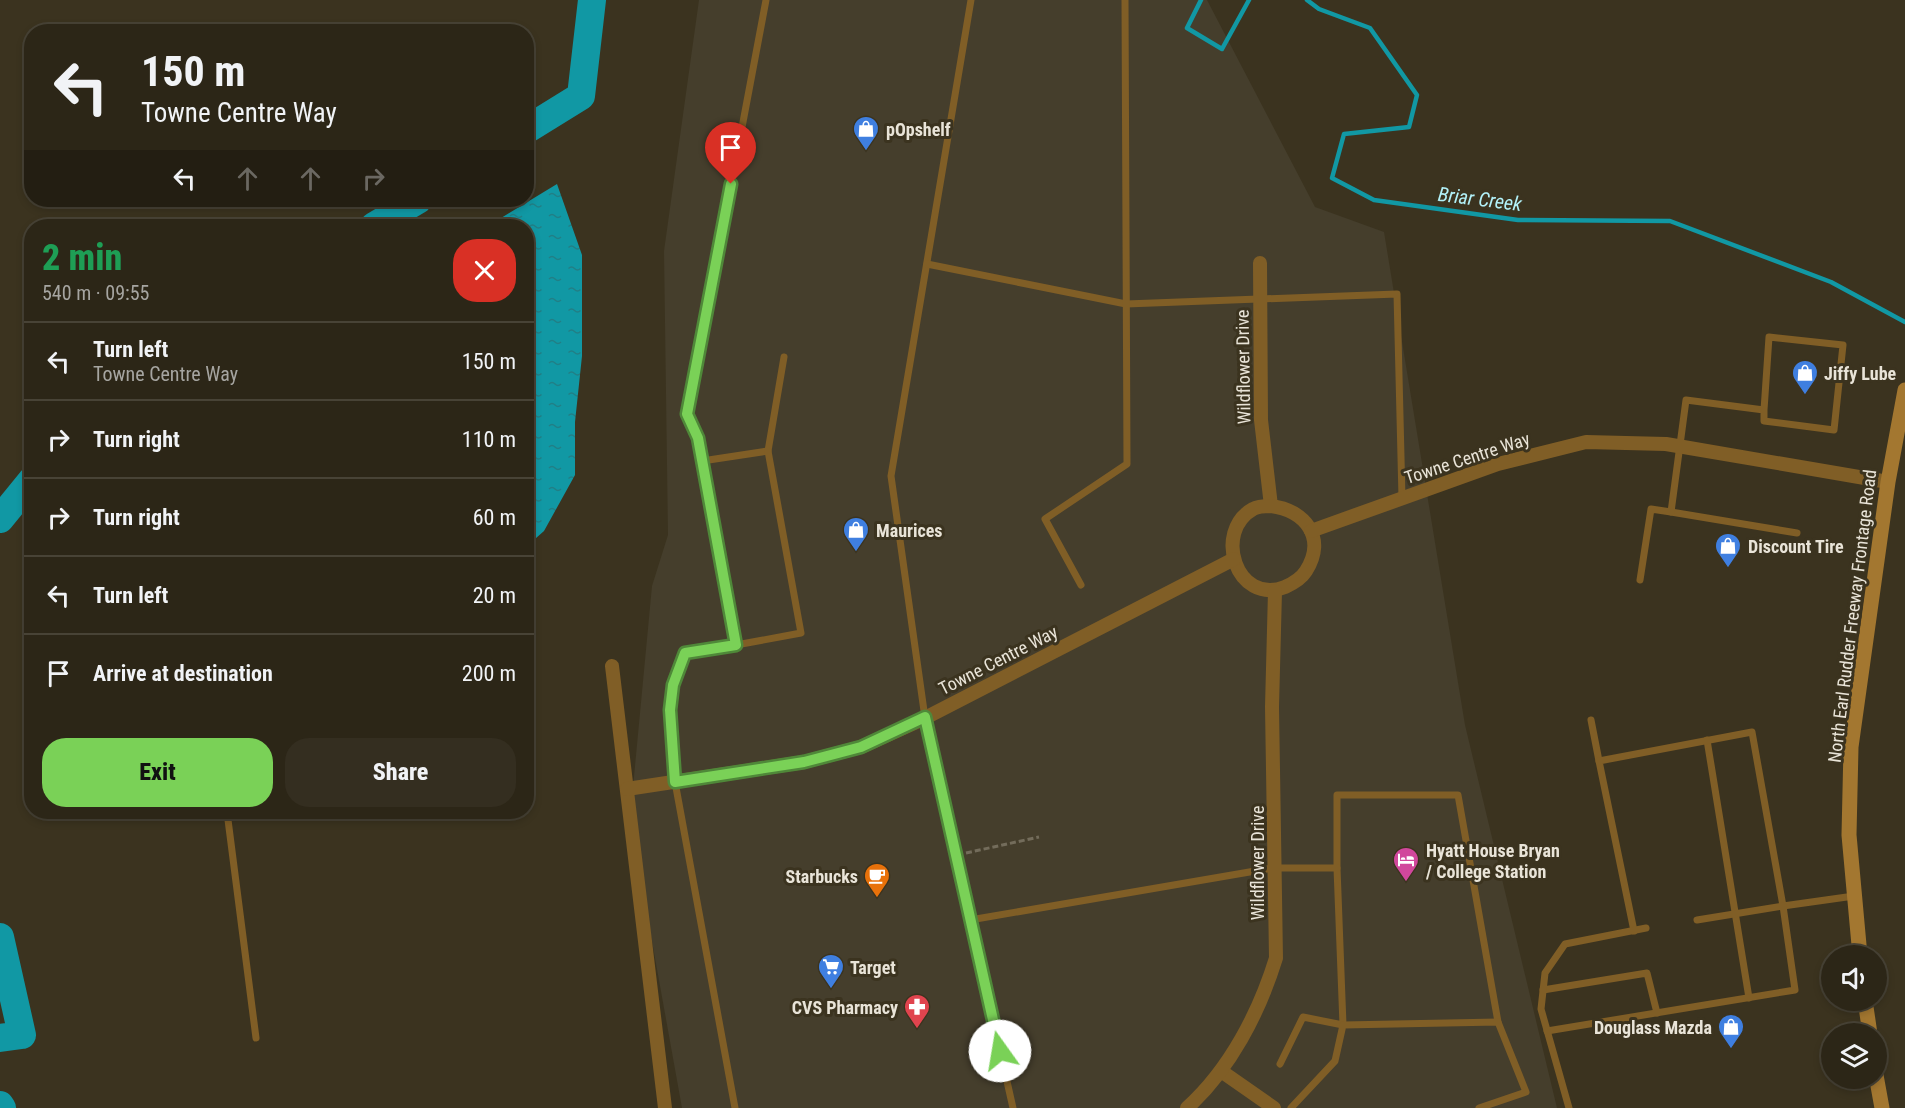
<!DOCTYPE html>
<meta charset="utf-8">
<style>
body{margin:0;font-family:"Roboto Condensed",sans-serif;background:#342e20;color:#f1f3f6;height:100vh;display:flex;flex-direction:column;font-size:22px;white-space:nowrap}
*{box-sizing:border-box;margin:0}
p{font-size:20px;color:#a6a5a1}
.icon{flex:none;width:33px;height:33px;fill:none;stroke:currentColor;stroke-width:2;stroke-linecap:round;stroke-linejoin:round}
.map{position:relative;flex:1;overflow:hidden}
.side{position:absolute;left:24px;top:219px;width:510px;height:600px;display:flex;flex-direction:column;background:#2c2617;border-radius:24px;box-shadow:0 3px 9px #0003,0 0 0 2px #484336}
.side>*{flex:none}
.guide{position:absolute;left:24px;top:24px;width:510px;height:183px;border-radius:24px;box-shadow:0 3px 9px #0003,0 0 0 2px #484336;background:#2c2617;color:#f1f3f6;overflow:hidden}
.tools{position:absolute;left:1821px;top:945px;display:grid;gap:12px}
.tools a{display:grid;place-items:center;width:66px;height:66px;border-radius:50%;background:#2c2617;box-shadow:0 3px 9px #0003,0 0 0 2px #484336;font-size:30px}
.pin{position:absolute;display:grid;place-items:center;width:51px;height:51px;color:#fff;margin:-62px -26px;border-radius:50% 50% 50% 0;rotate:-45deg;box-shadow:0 0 6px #0007}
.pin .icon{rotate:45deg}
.me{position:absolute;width:66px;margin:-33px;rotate:347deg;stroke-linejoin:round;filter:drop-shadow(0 0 4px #0008)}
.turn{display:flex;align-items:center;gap:21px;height:126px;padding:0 18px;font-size:27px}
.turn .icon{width:78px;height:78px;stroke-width:2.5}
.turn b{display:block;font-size:42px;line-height:51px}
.lanes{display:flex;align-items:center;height:57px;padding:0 18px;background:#0003;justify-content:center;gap:30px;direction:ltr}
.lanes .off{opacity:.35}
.round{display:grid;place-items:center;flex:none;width:63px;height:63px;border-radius:24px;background:#342e20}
.summary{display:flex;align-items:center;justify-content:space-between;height:102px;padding:0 18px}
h1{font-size:36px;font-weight:800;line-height:45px;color:#1e9e55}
.action{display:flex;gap:12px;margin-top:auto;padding:12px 18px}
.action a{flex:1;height:69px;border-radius:24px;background:#7ad157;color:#111;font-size:24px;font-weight:800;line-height:69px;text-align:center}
.action a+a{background:#342e20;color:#f1f3f6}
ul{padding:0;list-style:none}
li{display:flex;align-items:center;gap:18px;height:78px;padding:0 18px;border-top:2px solid #484336}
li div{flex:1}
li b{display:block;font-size:22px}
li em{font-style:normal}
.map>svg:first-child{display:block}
</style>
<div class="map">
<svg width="1905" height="1108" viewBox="0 0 1905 1108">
<defs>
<pattern id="water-ripples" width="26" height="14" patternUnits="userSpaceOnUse" patternTransform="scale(1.5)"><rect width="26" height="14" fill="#1198a4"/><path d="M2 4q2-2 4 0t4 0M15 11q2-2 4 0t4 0" fill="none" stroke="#217f86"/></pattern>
</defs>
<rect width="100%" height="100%" fill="#3b331f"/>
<path fill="#453e2c" d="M699,0h508l108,207 69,25 81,493 92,383h-875l-52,-289 22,-233 16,-51 -4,-284z"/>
<path fill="url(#water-ripples)" d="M557,184l25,71v101l-7,66v53l-31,56 -17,15 -1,-320h-38z"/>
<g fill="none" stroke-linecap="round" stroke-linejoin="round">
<g stroke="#1198a4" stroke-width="4.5">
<path d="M1201,0l-14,28 35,21 27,-49"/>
<path d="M1307,0l12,9 51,19 47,67 -8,32 -65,7 -12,44 42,22 144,20 152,1 161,61 74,40"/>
</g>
<g stroke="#1198a4" stroke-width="28">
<path d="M526,130l55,-34 11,-96"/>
<path d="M374,226l44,-26"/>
<path d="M0,519l32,-39"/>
<path d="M0,937l22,98 -22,3"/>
<path d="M0,1105l2,3"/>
</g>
<path stroke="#736c5b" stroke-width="3" stroke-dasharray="6 3" stroke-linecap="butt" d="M966,853l73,-16"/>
<g stroke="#805e26" stroke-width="7">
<path d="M971,0l-80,476 34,242 88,390"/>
<path d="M927,264l199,40 271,-10 5,204"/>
<path d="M702,461l66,-10"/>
<path d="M1671,512l126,21"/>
<path d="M1640,580l11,-71 20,3 15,-112 78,10 5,-73 74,8 -9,85 -70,-9v-11"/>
<path d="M1081,585l-36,-66 82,-55 -2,-464"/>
<path d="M736,645l65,-12 -33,-182 16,-94"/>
<path d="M1591,720l8,41"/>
<path d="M1707,740l42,258"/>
<path d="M227,812l29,226"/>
<path d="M1337,868v-73h121l40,227"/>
<path d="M970,920l303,-52h64l6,157 -40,-8 -23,47"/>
<path d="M1634,931l-35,-170 153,-29 31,174 71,-10"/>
<path d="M1543,990l104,-17 10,40"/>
<path d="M1547,1031l248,-41 -12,-84 -86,14"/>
<path d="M735,1108l-60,-326 -5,-72 3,-25 12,-32 51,-8 -38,-207 -10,-24 78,-414"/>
<path d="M1291,1108l44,-47 8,-36 155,-3 28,70 -47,16"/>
<path d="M1569,1108l-28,-99 4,-36 20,-29 81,-16"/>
</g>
<g stroke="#805e26" stroke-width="14">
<path d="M1260,263l1,157 10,86"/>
<path d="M1271,506c34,4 56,32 35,65 -5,8 -12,12 -21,16 -49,19 -72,-56 -32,-78 5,-3 13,-3 18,-3z"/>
<path d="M1311,531l187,-67 88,-22 80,2 222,38"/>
<path d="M612,666l53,442"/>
<path d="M627,789l177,-27 57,-15 64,-29 309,-159"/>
<path d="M1221,1071l53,37"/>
<path d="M1187,1108c43,-39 72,-95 89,-150l-4,-251 3,-116"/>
</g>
<g stroke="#a37730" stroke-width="15">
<path d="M1860,956l-11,-121 2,-88 37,-265 17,-92"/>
<path d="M1865,1000l5,34"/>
<path d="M1876,1075l6,33"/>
</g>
</g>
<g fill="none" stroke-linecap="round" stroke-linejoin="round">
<defs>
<path id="route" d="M731,184l-44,230 11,24 38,207 -51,8 -12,32 -3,25 5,72 129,-20 57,-15 64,-30 75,334"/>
</defs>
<use href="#route" stroke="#4f8839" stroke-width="15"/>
<use href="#route" stroke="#7ad157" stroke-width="10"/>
</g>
<defs>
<symbol id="shop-pin" viewBox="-11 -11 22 30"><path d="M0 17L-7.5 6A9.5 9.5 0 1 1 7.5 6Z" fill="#3f7fe0" stroke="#3b331f"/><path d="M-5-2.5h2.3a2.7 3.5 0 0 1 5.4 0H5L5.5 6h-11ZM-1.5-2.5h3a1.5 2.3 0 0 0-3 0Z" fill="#fff"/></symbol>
<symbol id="hotel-pin" viewBox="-11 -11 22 30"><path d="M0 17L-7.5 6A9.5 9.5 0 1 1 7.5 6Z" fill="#d1479c" stroke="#3b331f"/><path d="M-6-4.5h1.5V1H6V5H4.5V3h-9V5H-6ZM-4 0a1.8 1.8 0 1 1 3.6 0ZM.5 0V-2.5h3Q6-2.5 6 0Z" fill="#fff"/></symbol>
<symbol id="cafe-pin" viewBox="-11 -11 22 30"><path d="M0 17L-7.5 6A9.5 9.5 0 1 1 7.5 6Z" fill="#e8710a" stroke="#3b331f"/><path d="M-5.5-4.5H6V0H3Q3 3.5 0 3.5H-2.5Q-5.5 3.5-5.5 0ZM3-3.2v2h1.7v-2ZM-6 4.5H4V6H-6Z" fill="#fff"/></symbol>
<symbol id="supermarket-pin" viewBox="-11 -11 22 30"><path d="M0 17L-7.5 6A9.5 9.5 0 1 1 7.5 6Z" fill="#3f7fe0" stroke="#3b331f"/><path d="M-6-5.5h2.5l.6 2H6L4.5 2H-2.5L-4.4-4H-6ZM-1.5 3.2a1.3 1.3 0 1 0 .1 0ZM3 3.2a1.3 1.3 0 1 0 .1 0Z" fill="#fff"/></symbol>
<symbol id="pharmacy-pin" viewBox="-11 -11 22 30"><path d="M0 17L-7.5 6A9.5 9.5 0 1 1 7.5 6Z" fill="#e0444e" stroke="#3b331f"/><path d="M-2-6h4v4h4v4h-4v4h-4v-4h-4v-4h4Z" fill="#fff"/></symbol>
</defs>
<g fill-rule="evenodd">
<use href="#shop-pin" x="851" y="114" width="30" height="40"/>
<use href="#shop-pin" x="1790" y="358" width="30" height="40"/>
<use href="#shop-pin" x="841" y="515" width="30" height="40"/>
<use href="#shop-pin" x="1713" y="531" width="30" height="40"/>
<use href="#hotel-pin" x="1391" y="845" width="30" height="40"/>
<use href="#cafe-pin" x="862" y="861" width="30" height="40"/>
<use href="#supermarket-pin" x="816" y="952" width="30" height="40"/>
<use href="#pharmacy-pin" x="902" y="992" width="30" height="40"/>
<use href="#shop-pin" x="1716" y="1012" width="30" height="40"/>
</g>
<g text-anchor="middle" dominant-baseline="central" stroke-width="6" stroke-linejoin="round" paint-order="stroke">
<g font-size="18" font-weight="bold" fill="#e9e4d8" stroke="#3b331f" text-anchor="start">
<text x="886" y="129">pOpshelf</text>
<text x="1824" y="373">Jiffy Lube</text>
<text x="876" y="530">Maurices</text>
<text x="1748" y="546">Discount Tire</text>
<text x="1426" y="850">Hyatt House Bryan<tspan x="1426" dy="21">/ College Station</tspan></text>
<text x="858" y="876" text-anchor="end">Starbucks</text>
<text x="850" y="967">Target</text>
<text x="898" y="1007" text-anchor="end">CVS Pharmacy</text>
<text x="1712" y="1027" text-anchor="end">Douglass Mazda</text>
</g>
<g font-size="18" fill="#e9e4d8" stroke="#3b331f">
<text transform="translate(1243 367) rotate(-91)">Wildflower Drive</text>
<text transform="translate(1467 458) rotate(-18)">Towne Centre Way</text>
<text transform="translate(1852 616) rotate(-83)">North Earl Rudder Freeway Frontage Road</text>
<text transform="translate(998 660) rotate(-27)">Towne Centre Way</text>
<text transform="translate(1257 863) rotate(-90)">Wildflower Drive</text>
</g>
<g font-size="20" font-style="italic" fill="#b2f1f8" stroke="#3b331f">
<text transform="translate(1480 199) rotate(7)">Briar Creek</text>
</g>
</g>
</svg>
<div class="tools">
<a><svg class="icon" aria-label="sound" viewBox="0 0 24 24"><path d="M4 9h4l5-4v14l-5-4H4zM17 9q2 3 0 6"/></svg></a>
<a><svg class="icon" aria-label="layers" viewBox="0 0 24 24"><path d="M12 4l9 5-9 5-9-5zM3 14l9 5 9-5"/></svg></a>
</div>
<div class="pin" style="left:731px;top:184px;background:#d93025"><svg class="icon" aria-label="arrive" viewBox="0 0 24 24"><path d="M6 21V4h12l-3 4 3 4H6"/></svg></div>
<svg class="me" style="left:1000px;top:1051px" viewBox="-20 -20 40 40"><circle r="19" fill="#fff"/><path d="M0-13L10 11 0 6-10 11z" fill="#7ad157"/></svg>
<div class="guide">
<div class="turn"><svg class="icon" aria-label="left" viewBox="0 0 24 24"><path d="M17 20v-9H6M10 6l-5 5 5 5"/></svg><div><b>150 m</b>Towne Centre Way</div></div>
<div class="lanes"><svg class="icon" aria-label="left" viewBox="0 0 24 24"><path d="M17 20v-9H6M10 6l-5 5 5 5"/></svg><svg class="icon off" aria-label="ahead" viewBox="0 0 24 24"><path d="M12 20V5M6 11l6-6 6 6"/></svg><svg class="icon off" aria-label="ahead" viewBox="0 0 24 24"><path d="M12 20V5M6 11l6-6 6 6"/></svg><svg class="icon off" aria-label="right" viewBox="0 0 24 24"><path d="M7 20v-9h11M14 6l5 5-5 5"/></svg></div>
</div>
<section class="side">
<div class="summary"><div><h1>2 min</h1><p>540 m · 09:55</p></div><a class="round" style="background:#d93025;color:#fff"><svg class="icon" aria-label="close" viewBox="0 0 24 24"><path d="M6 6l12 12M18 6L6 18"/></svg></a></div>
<ul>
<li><svg class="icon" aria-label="left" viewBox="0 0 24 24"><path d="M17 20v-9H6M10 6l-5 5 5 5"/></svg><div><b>Turn left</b><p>Towne Centre Way</p></div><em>150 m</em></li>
<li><svg class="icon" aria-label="right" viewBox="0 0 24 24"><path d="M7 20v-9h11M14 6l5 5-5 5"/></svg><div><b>Turn right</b></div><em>110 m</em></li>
<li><svg class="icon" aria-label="right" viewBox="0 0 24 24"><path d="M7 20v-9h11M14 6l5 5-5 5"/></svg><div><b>Turn right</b></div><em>60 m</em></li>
<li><svg class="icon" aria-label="left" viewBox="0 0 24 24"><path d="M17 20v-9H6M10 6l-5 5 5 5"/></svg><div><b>Turn left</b></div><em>20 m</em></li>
<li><svg class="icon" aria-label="arrive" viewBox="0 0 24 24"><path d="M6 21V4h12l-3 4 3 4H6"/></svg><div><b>Arrive at destination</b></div><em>200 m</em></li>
</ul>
<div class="action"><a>Exit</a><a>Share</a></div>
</section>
</div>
